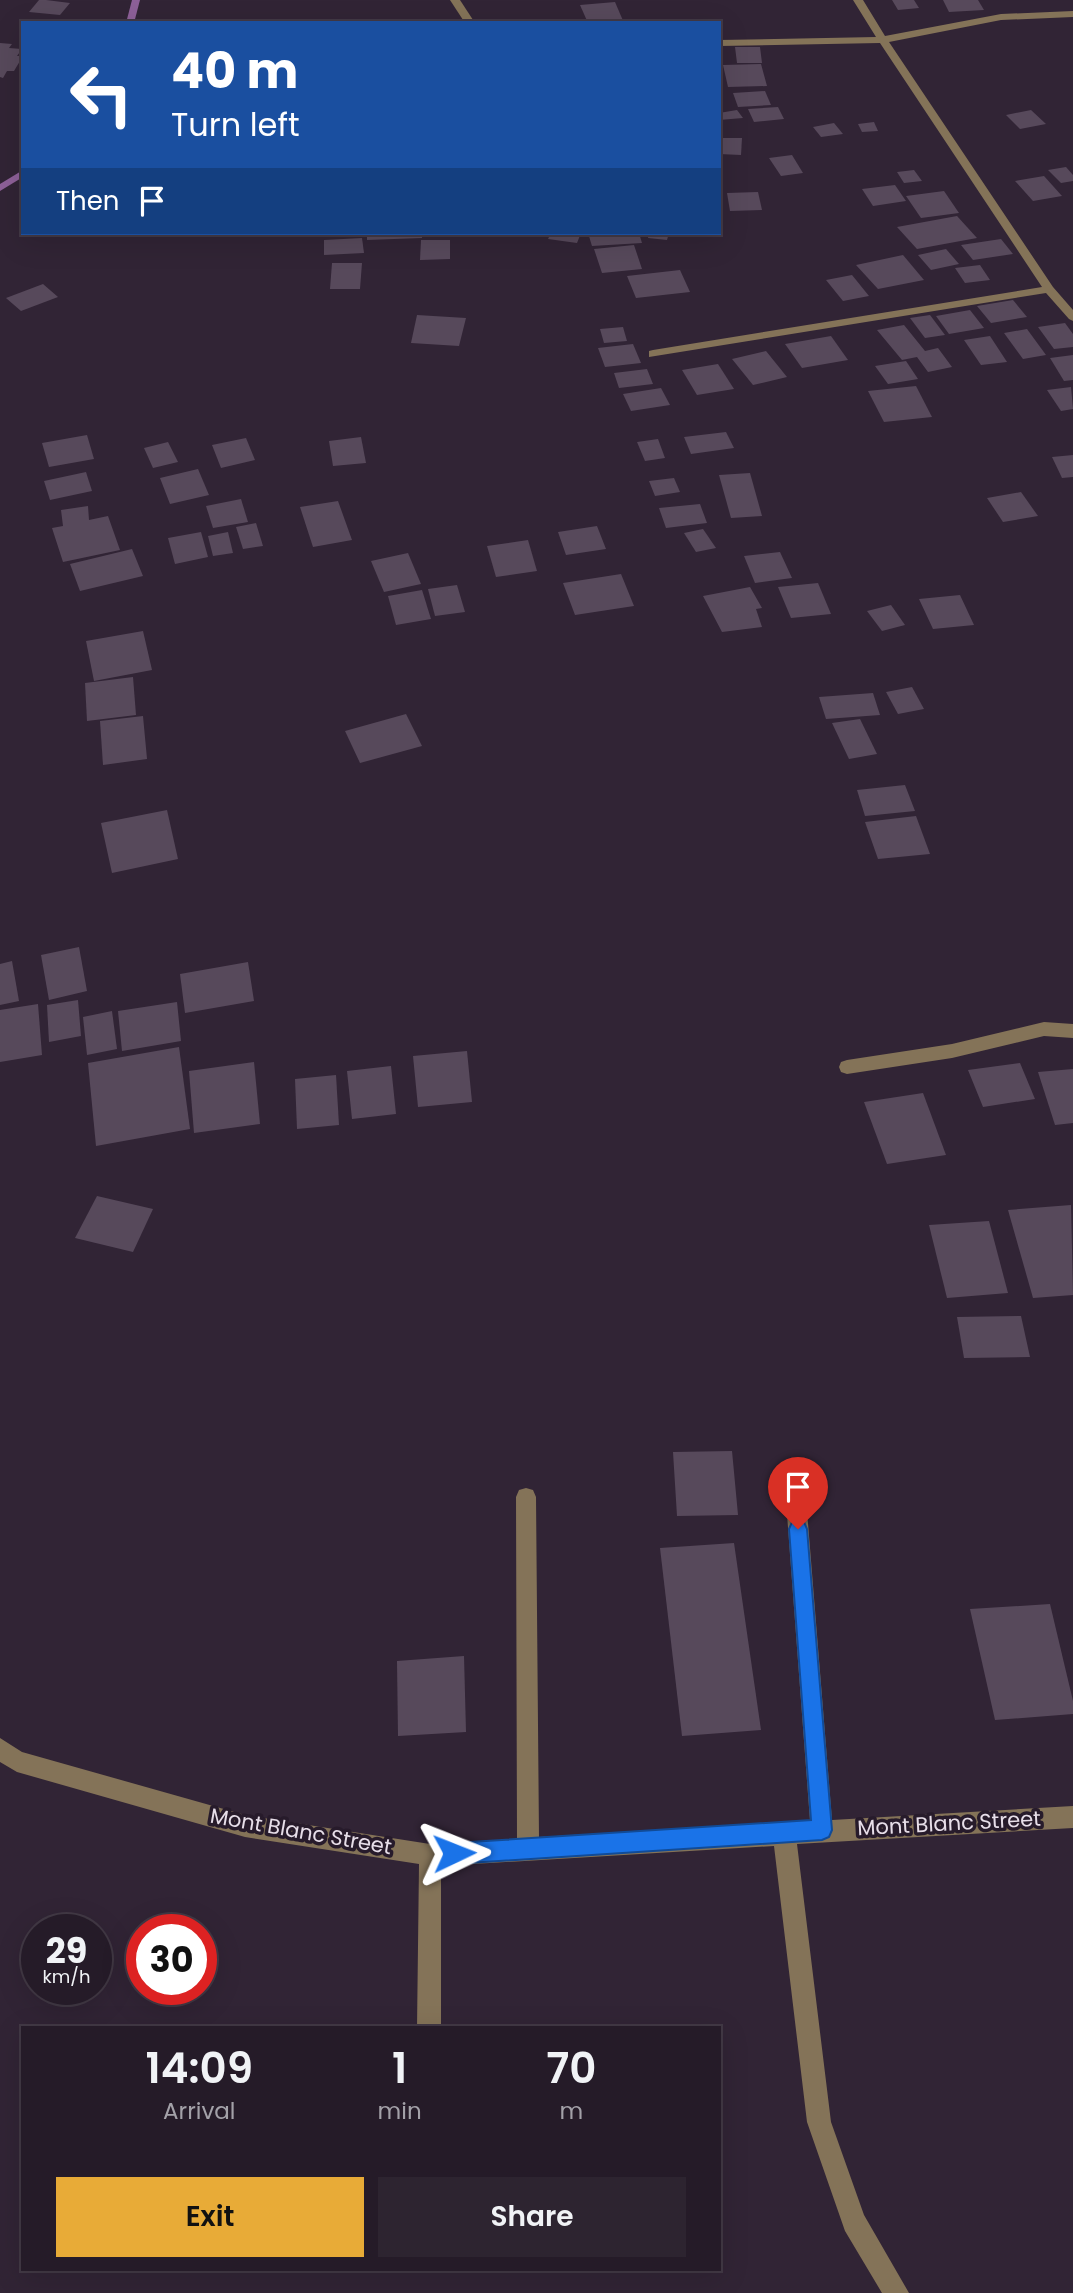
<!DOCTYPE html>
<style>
body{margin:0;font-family:Poppins,sans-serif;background:#2d2430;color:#f1f3f6;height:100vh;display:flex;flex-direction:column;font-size:26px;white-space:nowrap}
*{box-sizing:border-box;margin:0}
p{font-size:23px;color:#a3a1a8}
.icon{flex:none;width:38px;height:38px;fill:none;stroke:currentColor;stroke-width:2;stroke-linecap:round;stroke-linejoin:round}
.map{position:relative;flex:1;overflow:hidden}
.panel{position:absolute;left:21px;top:2026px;width:700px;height:245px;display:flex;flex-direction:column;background:#251b28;border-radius:0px;box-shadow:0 7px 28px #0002,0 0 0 2px #423945}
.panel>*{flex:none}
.guide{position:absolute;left:21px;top:21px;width:700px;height:214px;border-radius:0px;box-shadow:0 7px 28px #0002,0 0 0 2px #423945;background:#1a4fa0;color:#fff;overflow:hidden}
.speed{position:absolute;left:21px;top:1914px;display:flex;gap:14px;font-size:35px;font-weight:700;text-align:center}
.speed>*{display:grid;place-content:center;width:91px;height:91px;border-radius:50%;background:#251b28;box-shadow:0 7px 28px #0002,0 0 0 2px #423945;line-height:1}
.speed small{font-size:18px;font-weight:400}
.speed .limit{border:10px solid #d22;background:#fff;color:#111}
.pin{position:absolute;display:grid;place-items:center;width:60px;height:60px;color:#fff;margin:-72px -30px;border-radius:50% 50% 50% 0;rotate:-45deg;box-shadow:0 0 7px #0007}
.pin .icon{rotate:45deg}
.me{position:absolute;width:77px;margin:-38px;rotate:88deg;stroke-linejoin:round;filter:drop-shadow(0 0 5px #0008)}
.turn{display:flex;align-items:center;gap:24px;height:147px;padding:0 35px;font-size:32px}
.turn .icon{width:91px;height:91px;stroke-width:2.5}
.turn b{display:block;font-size:49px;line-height:60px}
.then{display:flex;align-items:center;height:66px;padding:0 35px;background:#0003;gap:14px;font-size:26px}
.eta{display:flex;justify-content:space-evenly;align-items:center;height:119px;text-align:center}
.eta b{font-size:42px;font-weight:600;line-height:49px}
.button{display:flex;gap:14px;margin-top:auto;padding:14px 35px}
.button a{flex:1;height:80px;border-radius:0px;background:#e8ab37;color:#111;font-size:28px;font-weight:600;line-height:80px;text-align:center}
.button a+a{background:#2d2430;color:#f1f3f6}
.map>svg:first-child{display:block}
</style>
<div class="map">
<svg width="1073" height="2293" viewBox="0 0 1073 2293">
<rect width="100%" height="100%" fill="#312435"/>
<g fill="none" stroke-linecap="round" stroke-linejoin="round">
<g fill="#8d6098" fill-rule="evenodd">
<path d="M132,0h8l-6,23h-8z"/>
<path d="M23,170v7l-23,14v-7z"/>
</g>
</g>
<g fill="#57495b">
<path d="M39,0h7l24,3 -10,12 -31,-3z"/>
<path d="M892,0h22l5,8 -21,2z"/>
<path d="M943,0h35l6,10 -35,2z"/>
<path d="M615,2l9,21h-36l-8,-18z"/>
<path d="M0,43l12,1 -3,4 13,1 -5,7h6l-9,15h-7l-4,7 -3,-1z"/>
<path d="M735,47h25l2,16h-25z"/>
<path d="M761,64l6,22 -39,1 -5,-22z"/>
<path d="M765,91l6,14 -33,2 -5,-14z"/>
<path d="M778,107l6,12 -30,3 -6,-13z"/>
<path d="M737,110l6,8 -24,2v-7z"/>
<path d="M1031,110l15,14 -26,5 -14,-14z"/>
<path d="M874,122l4,9 -16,1 -4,-8z"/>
<path d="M834,123l9,11 -22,3 -8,-10z"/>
<path d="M719,138h23l-1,17 -22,-1z"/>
<path d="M792,155l11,18 -22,3 -12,-18z"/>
<path d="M1066,167l7,8v6l-12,2 -13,-13z"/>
<path d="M914,170l8,11 -18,2 -7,-11z"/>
<path d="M1044,176l18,20 -29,5 -18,-20z"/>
<path d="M895,185l11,16 -33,5 -11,-17z"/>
<path d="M944,191l15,22 -38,5 -15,-22z"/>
<path d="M758,192l4,18 -32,1 -3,-18z"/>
<path d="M957,216l20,22 -60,11 -20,-22z"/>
<path d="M367,233h55v5l-55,2z"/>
<path d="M551,233h30l-4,10 -29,-4z"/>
<path d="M588,233h51l3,10 -50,3z"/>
<path d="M649,233h20l-2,7 -19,-2z"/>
<path d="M362,238l2,15 -40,2v-15z"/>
<path d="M1001,239l12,15 -40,6 -12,-15z"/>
<path d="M421,240h29v19l-30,1z"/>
<path d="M634,245l8,24 -40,4 -8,-24z"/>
<path d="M946,249l13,15 -28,6 -13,-15z"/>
<path d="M903,255l21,25 -46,9 -22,-24z"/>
<path d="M332,263h30l-2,26h-30z"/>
<path d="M980,265l10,15 -25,3 -10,-15z"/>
<path d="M680,270l10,22 -54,6 -9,-22z"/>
<path d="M852,275l17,21 -26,5 -17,-21z"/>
<path d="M43,284l15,13 -37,14 -15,-13z"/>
<path d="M1013,300l14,17 -36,6 -14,-17z"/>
<path d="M970,310l14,18 -35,6 -13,-18z"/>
<path d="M417,315l49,3 -7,28 -48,-3z"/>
<path d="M930,315l15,20 -20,3 -15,-20z"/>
<path d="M1065,323l8,11v13l-19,2 -16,-22z"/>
<path d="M904,325l21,26 13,-3 14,19 -24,5 -11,-15 -15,3 -25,-30z"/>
<path d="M623,327l4,14 -23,2 -4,-14z"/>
<path d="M1027,329l19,26 -23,4 -19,-26z"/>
<path d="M831,336l17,24 -46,8 -17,-24z"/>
<path d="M990,336l17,26 -26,3 -17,-25z"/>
<path d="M633,344l8,19 -36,4 -7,-19z"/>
<path d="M766,351l21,26 -34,8 -21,-26z"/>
<path d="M1073,355v25l-9,1 -14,-23z"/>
<path d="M906,361l12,18 -30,5 -13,-18z"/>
<path d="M718,364l16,25 -37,6 -15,-25z"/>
<path d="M647,369l6,15 -34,4 -5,-15z"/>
<path d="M916,386l16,31 -48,5 -16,-31z"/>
<path d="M1071,387l2,22 -12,2 -14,-21z"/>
<path d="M661,388l9,17 -39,6 -8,-17z"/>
<path d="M726,432l8,16 -43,6 -7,-17z"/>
<path d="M87,435l7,24 -45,8 -7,-24z"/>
<path d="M361,437l5,26 -33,3 -4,-25z"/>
<path d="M246,438l9,22 -34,8 -9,-23z"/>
<path d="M658,439l7,19 -20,3 -8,-19z"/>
<path d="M168,442l10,20 -25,6 -9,-20z"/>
<path d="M1073,455v22l-11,1 -10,-21z"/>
<path d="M198,469l11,26 -39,9 -10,-26z"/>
<path d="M86,472l6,19 -42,9 -6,-19z"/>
<path d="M750,473l12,43 -31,2 -12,-43z"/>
<path d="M674,478l6,14 -25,4 -6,-15z"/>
<path d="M1021,492l17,24 -35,6 -16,-24z"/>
<path d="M241,499l7,23 -35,6 -7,-22z"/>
<path d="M338,501l14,39 -39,7 -13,-40z"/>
<path d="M700,504l7,19 -41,5 -7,-20z"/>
<path d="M88,506l1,14 19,-4 12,34 -57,12 -11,-34 11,-2 -2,-16z"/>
<path d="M256,523l7,23 -20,3 -7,-22z"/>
<path d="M597,526l9,23 -40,6 -8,-23z"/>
<path d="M703,529l13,19 -20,4 -12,-19z"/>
<path d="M201,532l7,25 -33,7 -7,-26z"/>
<path d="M228,532l5,21 -20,3 -5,-20z"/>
<path d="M528,540l9,31 -41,6 -9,-31z"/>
<path d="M132,549l11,27 -63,15 -10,-27z"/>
<path d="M780,552l12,26 -37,5 -11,-27z"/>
<path d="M408,553l13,31 -37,8 -13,-31z"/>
<path d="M621,574l13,32 -59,9 -12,-32z"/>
<path d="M818,583l13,31 -40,4 -13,-31z"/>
<path d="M457,585l8,27 -30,4 -7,-27z"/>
<path d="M750,587l12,21 -6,1 6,18 -40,5 -19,-36z"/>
<path d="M422,590l9,29 -35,6 -8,-29z"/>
<path d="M960,595l14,30 -41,4 -14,-30z"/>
<path d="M891,605l14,20 -23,6 -15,-20z"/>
<path d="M143,631l9,39 -58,11 -8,-40z"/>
<path d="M133,677l3,38 -49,6 -2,-38z"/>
<path d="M912,687l12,22 -26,5 -12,-22z"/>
<path d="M873,693l7,22 -54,4 -7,-22z"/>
<path d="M406,714l16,32 -62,17 -15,-32z"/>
<path d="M143,716l4,43 -44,6 -3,-44z"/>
<path d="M860,719l17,35 -28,5 -17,-36z"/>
<path d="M905,785l10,26 -50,5 -8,-26z"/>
<path d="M167,810l11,49 -66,14 -11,-50z"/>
<path d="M916,816l14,38 -52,5 -13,-37z"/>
<path d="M79,947l8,44 -38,9 -8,-45z"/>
<path d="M12,961l7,40 -19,4v-41z"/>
<path d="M248,962l6,39 -69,12 -5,-39z"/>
<path d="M78,1000l3,36 -32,6 -2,-37z"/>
<path d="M177,1002l4,39 -59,10 -4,-40z"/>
<path d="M38,1004l4,51 -42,7v-52z"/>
<path d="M112,1011l5,38 -30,6 -4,-38z"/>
<path d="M179,1047l11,82 -94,17 -8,-83z"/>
<path d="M467,1051l5,51 -54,5 -5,-51z"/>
<path d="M254,1062l6,62 -66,9 -5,-62z"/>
<path d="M1020,1063l15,36 -52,8 -15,-37z"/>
<path d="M391,1066l5,48 -44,5 -5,-48z"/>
<path d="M1073,1069v54l-18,2 -17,-53z"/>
<path d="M336,1075l3,50 -42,4 -2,-50z"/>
<path d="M923,1093l23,62 -59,9 -23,-62z"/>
<path d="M97,1196l56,13 -20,43 -58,-14z"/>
<path d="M1071,1205l2,90 -40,3 -25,-88z"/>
<path d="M989,1221l19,72 -61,5 -18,-73z"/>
<path d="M1021,1316l9,41 -66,1 -7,-41z"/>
<path d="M732,1451l6,64 -61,1 -4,-64z"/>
<path d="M734,1543l27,187 -79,6 -22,-188z"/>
<path d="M1050,1604l23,97v13l-78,6 -25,-111z"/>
<path d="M464,1656l2,76 -68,4 -1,-75z"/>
</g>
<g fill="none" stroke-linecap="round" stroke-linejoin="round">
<g fill="#847358" fill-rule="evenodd">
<path d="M450,0h10l15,23h-10z"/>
<path d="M853,0h10l22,36 116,-22 72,-3v6l-72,3 -112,22 164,245 20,23v11l-4,-2 -23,-26 -397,64v-6l4,-1 389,-63 -162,-244 -161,3v-6l157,-3z"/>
<path d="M1044,1022l29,2v14l-29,-2 -92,22 -105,16 -6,-2 -2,-5 2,-5 6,-2 105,-16z"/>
<path d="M794,1465l7,2 3,7 28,346 241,-14v22l-276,16 34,278 33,93 45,78h-27l-37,-62 -38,-109 -33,-276 -333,20v162h-24l2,-164 -174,-27 -228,-65 -17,-10v-24l22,14 223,63 185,29 87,-5 -1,-342 3,-7 7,-2 7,2 3,7 3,340 271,-16 -26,-347 3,-7z"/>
</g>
</g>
<path fill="#1a73e8" stroke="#114b97" stroke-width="2" d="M798,1520l6,2 3,7 25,301 -3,7 -7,3 -368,24 -7,-3 -3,-8 3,-7 7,-3 357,-23 -22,-291 3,-7z"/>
<g text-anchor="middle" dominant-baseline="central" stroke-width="7" stroke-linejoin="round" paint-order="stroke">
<g font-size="21" fill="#e7dee9" stroke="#271b2b">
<text transform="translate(949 1823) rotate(-3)">Mont Blanc Street</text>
<text transform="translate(301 1831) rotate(10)">Mont Blanc Street</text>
</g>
</g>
</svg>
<div class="speed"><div>29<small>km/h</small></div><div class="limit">30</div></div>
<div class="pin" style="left:798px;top:1529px;background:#d93025"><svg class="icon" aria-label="arrive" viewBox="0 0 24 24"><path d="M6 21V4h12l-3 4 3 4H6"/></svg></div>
<svg class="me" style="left:454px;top:1853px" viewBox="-20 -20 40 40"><path d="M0-17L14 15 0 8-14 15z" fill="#1a73e8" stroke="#fff" stroke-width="4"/></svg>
<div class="guide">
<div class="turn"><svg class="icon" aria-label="left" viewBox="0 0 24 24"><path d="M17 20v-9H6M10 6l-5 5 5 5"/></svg><div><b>40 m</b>Turn left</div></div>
<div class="then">Then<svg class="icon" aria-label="arrive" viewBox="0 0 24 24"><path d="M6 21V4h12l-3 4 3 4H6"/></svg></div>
</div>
<section class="panel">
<div class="eta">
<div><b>14:09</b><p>Arrival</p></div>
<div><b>1</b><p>min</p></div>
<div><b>70</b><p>m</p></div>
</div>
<div class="button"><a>Exit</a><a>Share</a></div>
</section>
</div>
